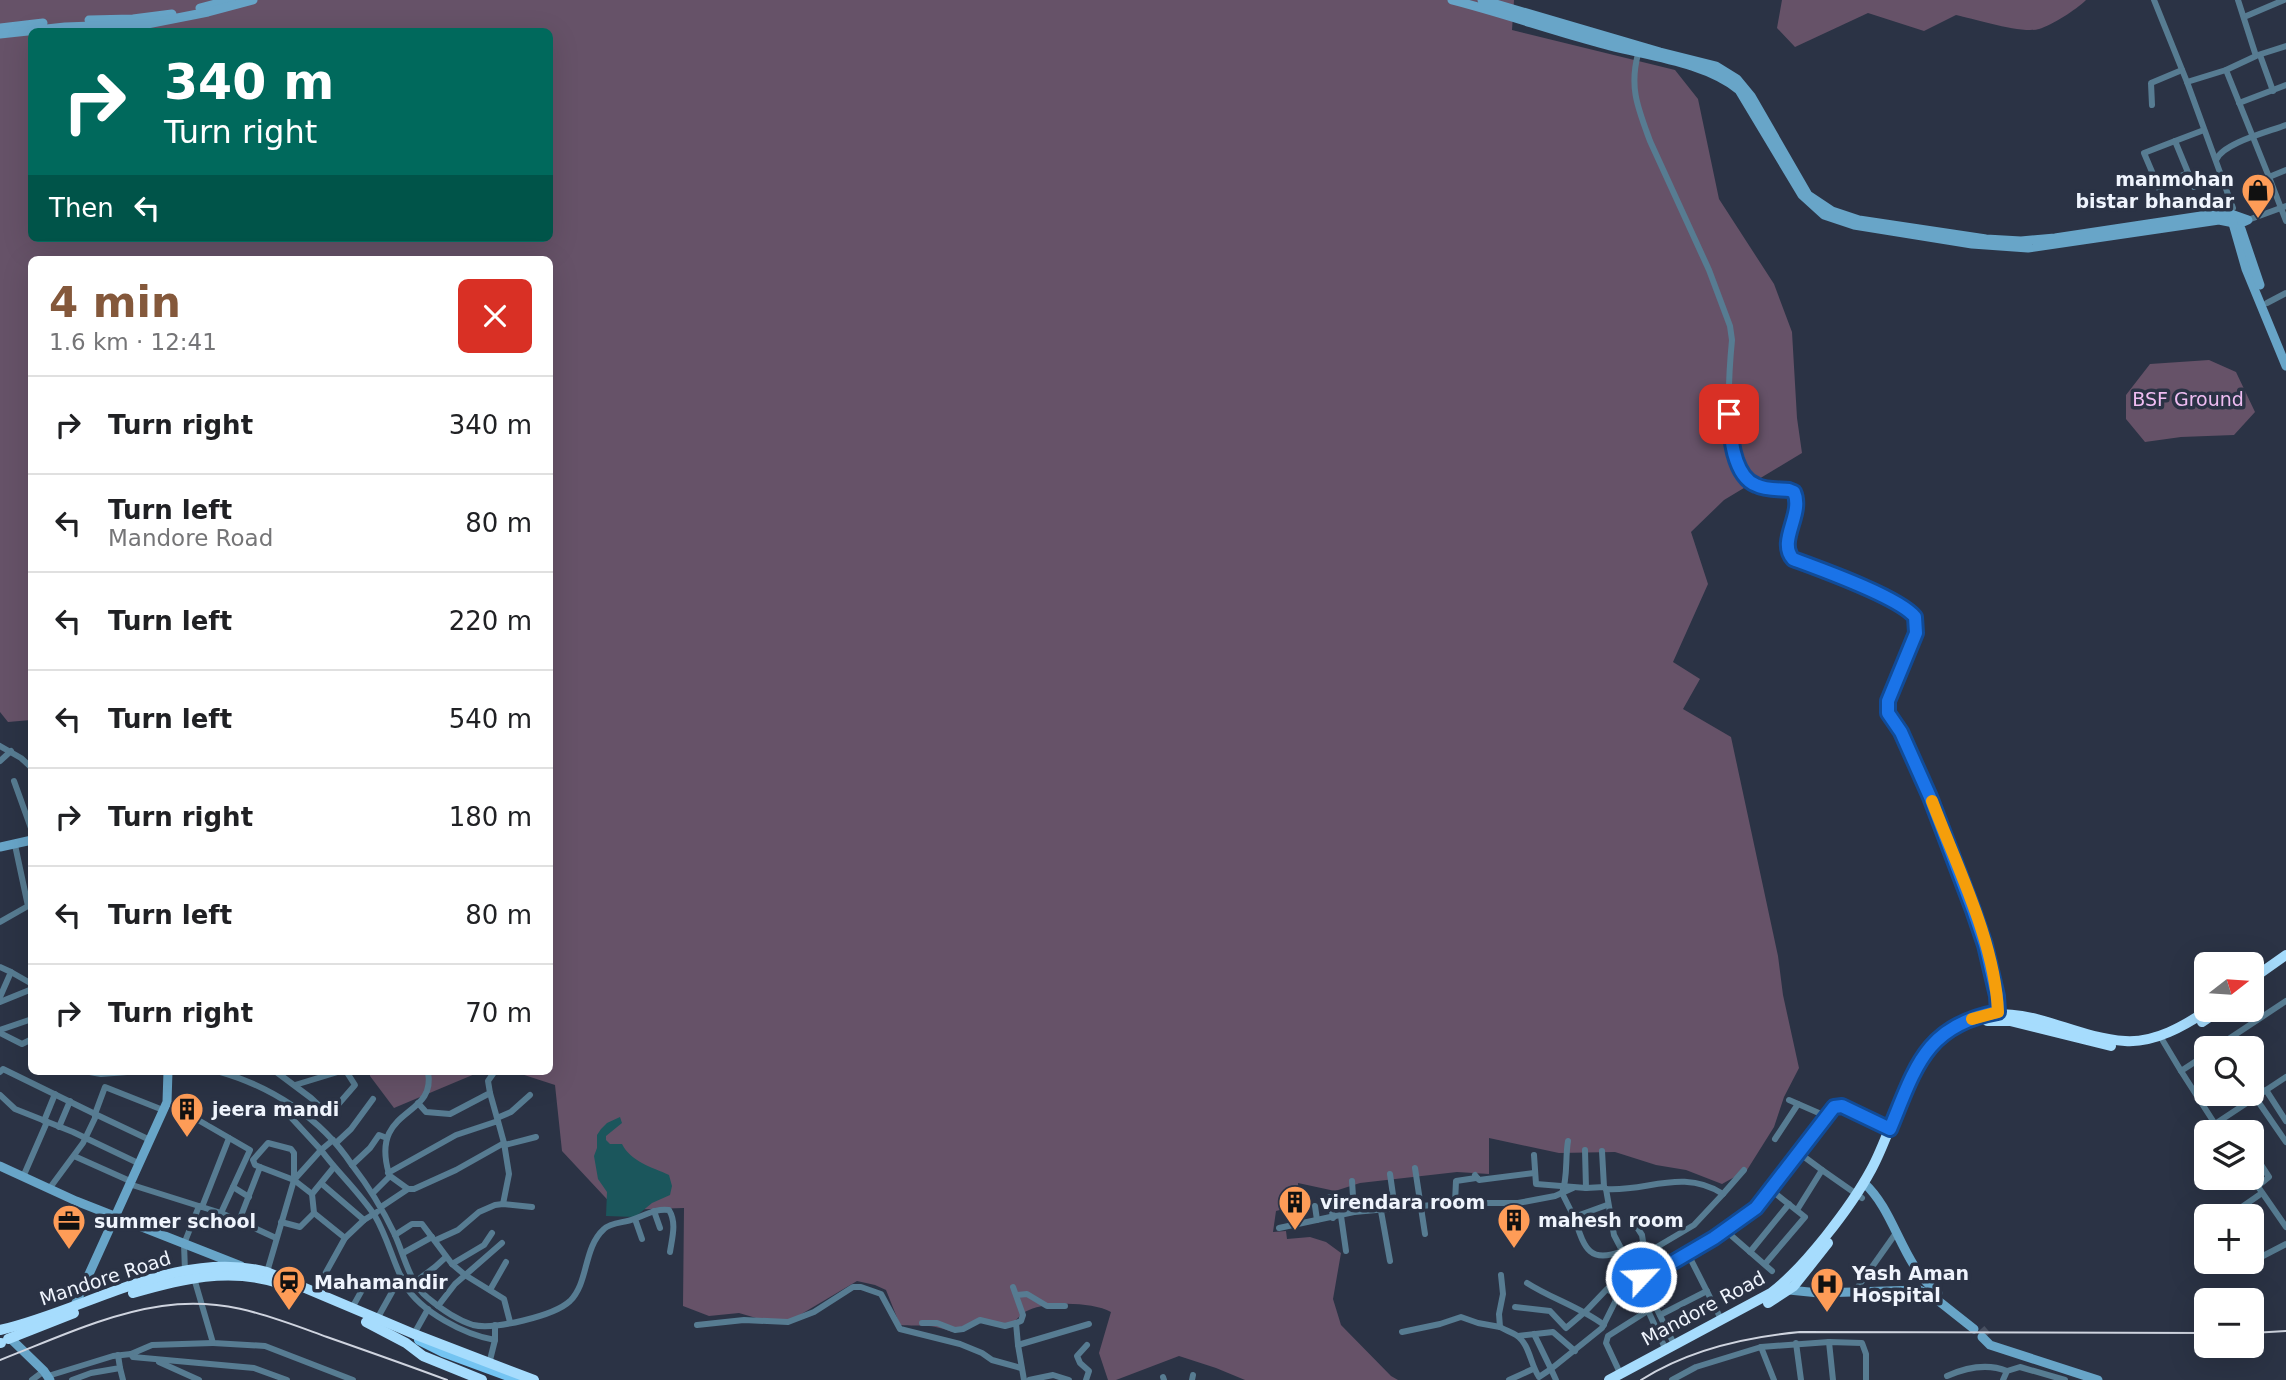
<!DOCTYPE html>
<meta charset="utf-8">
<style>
body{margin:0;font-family:"DejaVu Sans",sans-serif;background:#f2f2f2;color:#202124;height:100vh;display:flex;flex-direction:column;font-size:26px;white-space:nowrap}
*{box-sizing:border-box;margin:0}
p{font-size:23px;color:#757577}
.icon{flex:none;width:38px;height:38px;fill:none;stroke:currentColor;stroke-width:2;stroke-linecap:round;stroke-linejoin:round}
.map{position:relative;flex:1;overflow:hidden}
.details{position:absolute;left:28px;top:256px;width:525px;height:819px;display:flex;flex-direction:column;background:#fff;border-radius:10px;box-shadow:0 7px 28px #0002}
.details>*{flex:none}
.top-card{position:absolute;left:28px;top:28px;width:525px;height:214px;border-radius:10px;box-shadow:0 7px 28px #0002;background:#00695c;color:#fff;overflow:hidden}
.needle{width:46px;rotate:73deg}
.tools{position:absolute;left:2194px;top:952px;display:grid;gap:14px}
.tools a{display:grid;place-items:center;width:70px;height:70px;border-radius:10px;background:#fff;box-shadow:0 7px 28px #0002;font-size:35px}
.pin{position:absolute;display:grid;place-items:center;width:60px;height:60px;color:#fff;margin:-30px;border-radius:14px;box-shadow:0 4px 10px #0006}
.me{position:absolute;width:77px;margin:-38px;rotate:65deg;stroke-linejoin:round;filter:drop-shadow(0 0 5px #0008)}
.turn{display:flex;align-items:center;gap:24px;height:147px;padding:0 21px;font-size:32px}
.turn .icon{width:91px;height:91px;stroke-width:2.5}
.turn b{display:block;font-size:49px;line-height:60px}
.then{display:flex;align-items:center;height:66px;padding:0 21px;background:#0003;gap:14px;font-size:26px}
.round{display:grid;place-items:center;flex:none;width:74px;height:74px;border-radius:10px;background:#f2f2f2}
.summary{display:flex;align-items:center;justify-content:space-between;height:119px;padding:0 21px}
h1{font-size:42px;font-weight:700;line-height:52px;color:#84583b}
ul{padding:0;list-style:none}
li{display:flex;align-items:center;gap:21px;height:98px;padding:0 21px;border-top:2px solid #e0e0e0}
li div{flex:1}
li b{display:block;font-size:26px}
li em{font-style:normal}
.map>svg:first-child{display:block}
</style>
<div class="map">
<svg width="2286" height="1380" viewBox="0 0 2286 1380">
<rect width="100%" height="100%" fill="#2b3345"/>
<g fill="#665268" fill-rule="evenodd">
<path d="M0,0h1514l-2,30 163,40 23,29 21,100 55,85 18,48 5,86 5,35 -78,47 -33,32 17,52 -35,78 27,17 -17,30 48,28 47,219 5,39 16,73 -15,29 -10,30 -27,43 -25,14 -36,-14 -30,-5 -41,-13 -56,1 -70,-15v36l-32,-2 -97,11 -25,8 -37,-8 1,22 -23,6 -3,21 13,-1 1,8 23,-2 16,5 15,11 -8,46 8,26 50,51 7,4h-153l-29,-12 -37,-12 -63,24h-8l-9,-27 12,-41c-19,-10 -62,-11 -82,-2 -6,2 -12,9 -17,14l-39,-2 -21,10c-22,-9 -30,-5 -52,-7l-14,-35 -11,-5 -18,-4 -64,38 -30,1 -24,-7 -30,3 -26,-10 1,-98 -67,2 -55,-59 -7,-66 -43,-14h38v-812h-518l-1,461 -23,2 -8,-10zM32,32h518v206h-518z"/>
<path d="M1782,0h304c-10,10 -34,25 -47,29 -17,5 -64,-10 -83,-14l-32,16 -56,-18 -73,34 -18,-19z"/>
<path d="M2209,360l27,12 19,40 -21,23 -53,2 -36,5 -19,-23v-24l24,-31z"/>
<path d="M370,1071h112l-88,37 -24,-32z"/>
</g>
<path fill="#1b565c" d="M620,1117l2,6 -16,13v4l4,4h12c9,18 30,23 47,31l3,11 -2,9 -18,8 -17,14 -29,-1 1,-24 -9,-13 -4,-23 3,-8v-13l4,-6 6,-6z"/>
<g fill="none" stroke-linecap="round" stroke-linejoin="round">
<path stroke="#485061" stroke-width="9" stroke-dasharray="9 4.5" stroke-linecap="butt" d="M1981,1329l7,8"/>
<g stroke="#577c92" stroke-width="6">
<path d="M2154,0l33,82 46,126"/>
<path d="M2244,17l40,-17"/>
<path d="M1638,54c-9,34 0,54 12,87l59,129 21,56 2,14c-3,31 -12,132 24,146 12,5 26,1 38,6l3,19 -9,39 5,9c28,10 105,38 122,58l1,16 -28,68v12l13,19 29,65 44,113 11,35 12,51 1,16"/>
<path d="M2258,55l28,-9"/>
<path d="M2260,55l13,36"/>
<path d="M2226,70l43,107"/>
<path d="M2187,82l39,-12 30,-14 -18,-56"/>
<path d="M2239,103l47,-18"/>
<path d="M2152,105l-1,-22 31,-13"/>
<path d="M2216,160c7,-17 52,-28 70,-35"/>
<path d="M2286,170l-17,7 17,44"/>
<path d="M2158,185l30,-12"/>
<path d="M2194,187l-19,-46 29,-11"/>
<path d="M2164,200l-20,-47 31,-12"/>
<path d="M2248,220l38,-14"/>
<path d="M2267,303l19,-10"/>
<path d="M0,746l21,12 11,10"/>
<path d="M0,761l11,-10"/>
<path d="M14,781l18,50"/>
<path d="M0,922l28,-16 -13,-61"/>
<path d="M0,967l11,5 -11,25"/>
<path d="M11,972l21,12"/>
<path d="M0,1002l32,-13"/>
<path d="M0,1030l32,-11"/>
<path d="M0,1033l22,11 10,-5"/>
<path d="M2163,1041l18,30"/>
<path d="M2215,1048l71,-47"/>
<path d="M2207,1054l-26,17 34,53"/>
<path d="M84,1071l17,3 39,-3"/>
<path d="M217,1071c54,15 104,47 135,94l18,-17 9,-13 8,3"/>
<path d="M275,1071l36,27 18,17 26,-30 -9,-14"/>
<path d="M0,1072l3,-3 92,45v4l-12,25 -34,46"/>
<path d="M295,1085l46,-14"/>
<path d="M2266,1090l20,31"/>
<path d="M490,1093l7,25 14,-6 19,-17"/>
<path d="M0,1095l15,14 58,23 65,31"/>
<path d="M2255,1097l31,45"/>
<path d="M1789,1100l39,17"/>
<path d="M418,1103l8,9 24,2 40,-21 -2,-12 7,-10"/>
<path d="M286,1112l35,38 12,-10"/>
<path d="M44,1121l11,-27"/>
<path d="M59,1127l11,-26"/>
<path d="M2221,1132l-6,-8 71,-47"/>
<path d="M1775,1139l23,-35"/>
<path d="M150,1140l-55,-26 10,-27 58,23"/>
<path d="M1568,1141c-3,17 0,37 -6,52l12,24"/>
<path d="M336,1143l15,-14 22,-30"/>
<path d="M505,1145l31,-8"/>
<path d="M1585,1150l1,38"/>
<path d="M1602,1151l2,36"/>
<path d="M2252,1151l17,26 -11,9"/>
<path d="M1799,1153l23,17"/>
<path d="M1534,1155l2,29 50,4 18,-1 2,2 8,46 11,21 4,18 7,10 29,64"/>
<path d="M74,1156l56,25"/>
<path d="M352,1165c17,22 30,43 42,68 10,21 15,50 34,65 13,11 29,22 45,27 21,5 81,-9 97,-24 19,-19 13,-53 34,-72 7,-7 20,-6 30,-10 12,-4 22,-11 35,-9 8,13 3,28 1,42"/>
<path d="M260,1167l-5,-2 -2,-5 15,-17 23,6 3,4v27l27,-30c17,23 38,42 54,66 13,22 18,47 30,69 16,27 60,50 90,55v-15"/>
<path d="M334,1167l-22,27 2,19 31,25"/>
<path d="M1415,1168l10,66"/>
<path d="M388,1173l68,-38 42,-14 6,22"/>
<path d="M389,1174c-20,-68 48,-55 39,-102"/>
<path d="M1390,1174l5,35"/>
<path d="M1475,1175l4,5 55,-7"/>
<path d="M23,1177l24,-55"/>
<path d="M2252,1178l34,49"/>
<path d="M1352,1181l2,31"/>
<path d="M2214,1183l7,-5"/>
<path d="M129,1184l92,29 29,-63 -83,-48"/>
<path d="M322,1184l42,36"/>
<path d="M233,1187l16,10"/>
<path d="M1606,1189c41,3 76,-21 117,5l21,-24"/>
<path d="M373,1193l17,-17 18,13h6l42,-19 48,-27 5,31 -6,30"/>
<path d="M1330,1197l3,21"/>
<path d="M1455,1203l1,-22 20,-3"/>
<path d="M1607,1205l-33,12c10,29 14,48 48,34"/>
<path d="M1315,1206l2,14"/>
<path d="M202,1207l27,-69"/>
<path d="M381,1207l27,-18"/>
<path d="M2239,1209l23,-16"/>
<path d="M1797,1210l25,-40 40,28"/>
<path d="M654,1211l6,17"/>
<path d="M1381,1211l9,50"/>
<path d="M221,1213l18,8 21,-54 34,13 18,14"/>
<path d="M1341,1216l5,35"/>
<path d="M1631,1218l11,17 3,19 49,-29 29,-31"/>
<path d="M635,1219l7,20"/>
<path d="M239,1221l37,17"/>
<path d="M281,1222l19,5 14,-14"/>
<path d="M1279,1228l75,-16 101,-9h63l37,-7 18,-8"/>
<path d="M395,1235l17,-11h10l30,40 13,11 39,24 6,23"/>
<path d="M436,1240l22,-10 21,-18 16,-7 8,-1 29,3"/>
<path d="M1750,1252l39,-48"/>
<path d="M403,1253l29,-16"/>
<path d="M1688,1254l33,65"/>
<path d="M2252,1254l9,3 25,-13"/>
<path d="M452,1264l32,-19 8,-12"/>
<path d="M1629,1264l16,-10"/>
<path d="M1765,1264l40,-47 -34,-27"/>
<path d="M185,1271l-1,-27 15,-38"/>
<path d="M1772,1271l-46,-40 30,-23 78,-101 8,-1 48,23"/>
<path d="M267,1272l27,-92"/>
<path d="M1501,1275l2,19 -4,20 1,13c5,3 11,5 16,8 14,9 14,29 23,42l12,-8 -17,-35"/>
<path d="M194,1278l19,65 52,3 88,34"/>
<path d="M415,1282l20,-15 11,-10"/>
<path d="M1527,1283c25,16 53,24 77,42"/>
<path d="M1013,1287l10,28 -2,6 -5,2"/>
<path d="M490,1290l16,-28"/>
<path d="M1855,1291l41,-58"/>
<path d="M315,1292l30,-54 19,-18 13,-8"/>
<path d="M1017,1295l10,-1 20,12h18"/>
<path d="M438,1306l17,-22 47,-41"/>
<path d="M1515,1307l35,4 16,17 20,-17 21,-22 12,8"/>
<path d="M352,1308l15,-27"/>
<path d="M1660,1315l47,-24"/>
<path d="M377,1319l24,-43"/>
<path d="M922,1323h15l18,7 8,-1 17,-9 25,6 11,-3 2,22"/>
<path d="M697,1325l47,-5 44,2 26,-10 39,-25h8l20,7 19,35 60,15 22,9 10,7 29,8"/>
<path d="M1667,1329l47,-25"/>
<path d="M1402,1332l38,-8 21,-7 17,6 22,4"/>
<path d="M414,1334l14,-25"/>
<path d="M1518,1336l35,-4 22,19"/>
<path d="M1829,1342l4,38"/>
<path d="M213,1343l-61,2 -21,9 2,3 121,11 33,12"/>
<path d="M1796,1343l5,37"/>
<path d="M1674,1344l-33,-67 28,-12 57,-34"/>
<path d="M1761,1347l68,-5 33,1 4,11v26"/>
<path d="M159,1362l40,18"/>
<path d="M489,1364l6,-24"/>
<path d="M120,1368l3,12"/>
<path d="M1620,1373l-14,-30 2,-7 41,-26"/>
<path d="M48,1376l65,-20 18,-2"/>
<path d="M1947,1376c18,-8 40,-13 60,-5"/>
<path d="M1163,1377l1,3"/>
<path d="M32,1380l12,-9"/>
<path d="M72,1380l19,-7 29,-5 -2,-13"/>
<path d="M1024,1380l-6,-35 71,-21"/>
<path d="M1029,1380l24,-5 16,5"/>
<path d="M1086,1380l3,-9 -9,-8 -3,-7 10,-11"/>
<path d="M1192,1380l1,-5"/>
<path d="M1509,1380l24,-11"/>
<path d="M1556,1380l-5,-11 51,-41 27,-54"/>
<path d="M1672,1380l24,-13 65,-20 13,33"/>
<path d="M2003,1380l4,-9 13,-4 45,13"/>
</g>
<g stroke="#68a5c8" stroke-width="9">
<path d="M1452,0c47,12 93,28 140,41 45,14 111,19 147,49l63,105 22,20 30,10 118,19 56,4 191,-28 20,4 9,-4 -17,-6 -10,-1 -166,25 -34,3 -35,-2 -127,-19 -27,-9 -24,-16 -57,-99 -14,-17 -21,-13 -56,-14 -178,-52"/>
<path d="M200,8l31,-8"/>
<path d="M89,20l44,-1 39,-5"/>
<path d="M0,28l43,-5"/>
<path d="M0,34l65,-7 82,-3 61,-12 45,-12"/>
<path d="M2232,220l14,49 40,97"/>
<path d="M2241,229l19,56"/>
<path d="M0,847l32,-7"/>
<path d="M0,1166l76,35 165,65"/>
<path d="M1864,1183c32,29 37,81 74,110"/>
<path d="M1789,1290l30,3 100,-3 12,5 43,34"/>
<path d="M75,1305l92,-203 1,-31"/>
<path d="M1982,1337l8,8 108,35"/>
<path d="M10,1338l34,33 6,9"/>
</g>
<path stroke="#74c4f2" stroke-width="10" d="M419,1340l24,12 76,28"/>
<g stroke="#a6dcfd" stroke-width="10">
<path d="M2252,979l34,-24"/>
<path d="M1987,1021h23l101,25"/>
<path d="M2202,1022l18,-12"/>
<path d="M133,1293c48,-14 96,-26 145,-10"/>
<path d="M1768,1303l26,-17 34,-43"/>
<path d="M366,1322l40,21 17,13 59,24"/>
<path d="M0,1330c85,-19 178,-82 267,-58l147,62 120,46"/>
<path d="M8,1339l66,-26"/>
<path d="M0,1343h1"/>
<path d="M1609,1380l162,-87c33,-25 80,-86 100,-123 24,-43 38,-120 84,-144 63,-32 108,11 170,15 30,2 59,-15 83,-31"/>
</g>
<g stroke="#cfd4df" stroke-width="2">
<path d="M2252,1333l34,-2"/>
<path d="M0,1360c52,-20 106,-46 162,-54 63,-9 107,10 165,31 40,14 80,28 120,43"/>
<path d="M1641,1380c47,-30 104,-43 159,-48l407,1"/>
</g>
</g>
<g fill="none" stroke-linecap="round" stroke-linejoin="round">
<defs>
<path id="route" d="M1641,1277l27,-12 46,-27 42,-30 78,-101 8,-1 48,23c25,-60 35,-104 108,-117l-1,-16 -12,-51 -12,-35 -43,-113 -29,-65 -13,-19v-12l28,-68 -1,-16c-16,-20 -95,-48 -122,-58 -16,-18 11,-45 1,-67l-5,-2c-10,-1 -24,0 -33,-5 -23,-9 -26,-51 -27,-71"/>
</defs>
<use href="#route" stroke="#114b97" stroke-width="18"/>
<use href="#route" stroke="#1a73e8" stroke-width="12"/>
<path stroke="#f59e0b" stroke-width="12" d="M1932,801c25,66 63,141 66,211l-26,7"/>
</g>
<defs>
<symbol id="shop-pin" viewBox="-11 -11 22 30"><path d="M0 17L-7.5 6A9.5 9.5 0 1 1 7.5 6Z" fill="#fe9c57" stroke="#2b3345"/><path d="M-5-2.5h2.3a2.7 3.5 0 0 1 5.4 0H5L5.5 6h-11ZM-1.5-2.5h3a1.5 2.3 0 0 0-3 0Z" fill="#111"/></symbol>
<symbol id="building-pin" viewBox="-11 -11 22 30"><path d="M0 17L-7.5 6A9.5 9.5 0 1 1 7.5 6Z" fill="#fe9c57" stroke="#2b3345"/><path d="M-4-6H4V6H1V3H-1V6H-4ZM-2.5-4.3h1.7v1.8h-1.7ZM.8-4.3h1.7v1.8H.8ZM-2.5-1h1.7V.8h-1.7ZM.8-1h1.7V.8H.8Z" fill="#111"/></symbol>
<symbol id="office-pin" viewBox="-11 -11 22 30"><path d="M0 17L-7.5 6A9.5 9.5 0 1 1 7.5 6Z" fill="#fe9c57" stroke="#2b3345"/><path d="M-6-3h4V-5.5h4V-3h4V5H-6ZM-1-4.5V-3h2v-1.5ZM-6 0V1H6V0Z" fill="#111"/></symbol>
<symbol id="station-pin" viewBox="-11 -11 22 30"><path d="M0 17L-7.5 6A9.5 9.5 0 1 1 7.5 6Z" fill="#fe9c57" stroke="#2b3345"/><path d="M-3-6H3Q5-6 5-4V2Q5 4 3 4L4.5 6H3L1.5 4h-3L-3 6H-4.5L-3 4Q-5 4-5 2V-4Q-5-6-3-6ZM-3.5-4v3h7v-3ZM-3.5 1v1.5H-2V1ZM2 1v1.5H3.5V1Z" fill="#111"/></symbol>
<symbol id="hospital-pin" viewBox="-11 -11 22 30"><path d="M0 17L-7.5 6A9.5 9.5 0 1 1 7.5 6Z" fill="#fe9c57" stroke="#2b3345"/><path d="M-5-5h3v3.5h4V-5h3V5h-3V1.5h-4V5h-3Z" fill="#111"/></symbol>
</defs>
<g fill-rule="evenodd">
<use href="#shop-pin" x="2239" y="171" width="38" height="52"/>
<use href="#building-pin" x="168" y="1090" width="38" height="52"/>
<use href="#building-pin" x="1276" y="1183" width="38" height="52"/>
<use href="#building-pin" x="1495" y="1201" width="38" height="52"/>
<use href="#office-pin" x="50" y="1202" width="38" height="52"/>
<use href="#station-pin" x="270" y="1263" width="38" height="52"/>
<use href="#hospital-pin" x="1808" y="1265" width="38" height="52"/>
</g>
<g text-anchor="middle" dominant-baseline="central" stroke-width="7" stroke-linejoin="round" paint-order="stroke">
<g font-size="19" font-weight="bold" fill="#eff4fd" stroke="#2b3345" text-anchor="start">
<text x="2234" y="179" text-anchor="end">manmohan<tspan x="2234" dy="22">bistar bhandar</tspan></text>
<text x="212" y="1109">jeera mandi</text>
<text x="1320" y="1202">virendara room</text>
<text x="1538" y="1220">mahesh room</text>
<text x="94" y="1221">summer school</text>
<text x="1852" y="1273">Yash Aman<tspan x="1852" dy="22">Hospital</tspan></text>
<text x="314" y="1282">Mahamandir</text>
</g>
<g font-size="19" fill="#efbdf2" stroke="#2b3345">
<text x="2188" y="399">BSF Ground</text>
</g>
<g font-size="19" fill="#eff4fd" stroke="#2b3345">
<text transform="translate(105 1278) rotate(-18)">Mandore Road</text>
<text transform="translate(1703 1308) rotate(-28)">Mandore Road</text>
</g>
</g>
</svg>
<div class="tools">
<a><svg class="needle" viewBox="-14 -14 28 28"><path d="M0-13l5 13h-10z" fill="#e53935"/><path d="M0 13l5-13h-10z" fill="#757577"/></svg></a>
<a><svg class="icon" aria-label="search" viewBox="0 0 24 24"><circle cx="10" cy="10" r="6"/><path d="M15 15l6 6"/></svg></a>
<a><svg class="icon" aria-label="layers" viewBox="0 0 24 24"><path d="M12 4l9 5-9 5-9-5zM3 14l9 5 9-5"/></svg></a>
<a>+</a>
<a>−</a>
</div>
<div class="pin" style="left:1729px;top:414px;background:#d93025"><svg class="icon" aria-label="arrive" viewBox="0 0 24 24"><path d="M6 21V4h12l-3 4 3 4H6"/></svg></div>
<svg class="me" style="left:1641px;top:1277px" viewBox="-20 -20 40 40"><circle r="17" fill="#1a73e8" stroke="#fff" stroke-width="3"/><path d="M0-11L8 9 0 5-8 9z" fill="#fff"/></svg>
<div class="top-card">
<div class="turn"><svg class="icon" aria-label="right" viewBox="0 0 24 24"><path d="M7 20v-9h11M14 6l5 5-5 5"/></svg><div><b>340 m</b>Turn right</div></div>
<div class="then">Then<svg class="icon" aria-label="left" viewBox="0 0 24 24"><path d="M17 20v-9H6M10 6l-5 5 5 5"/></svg></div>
</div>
<section class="details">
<div class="summary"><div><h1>4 min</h1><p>1.6 km · 12:41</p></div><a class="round" style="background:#d93025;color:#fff"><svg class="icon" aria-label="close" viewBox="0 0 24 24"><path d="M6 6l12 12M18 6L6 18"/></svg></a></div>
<ul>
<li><svg class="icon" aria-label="right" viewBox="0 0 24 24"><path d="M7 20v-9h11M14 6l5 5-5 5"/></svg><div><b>Turn right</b></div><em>340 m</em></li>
<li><svg class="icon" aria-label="left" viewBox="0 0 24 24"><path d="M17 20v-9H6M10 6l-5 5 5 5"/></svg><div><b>Turn left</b><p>Mandore Road</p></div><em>80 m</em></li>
<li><svg class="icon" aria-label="left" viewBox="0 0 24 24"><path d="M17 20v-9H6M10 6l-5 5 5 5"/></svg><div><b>Turn left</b></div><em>220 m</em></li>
<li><svg class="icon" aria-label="left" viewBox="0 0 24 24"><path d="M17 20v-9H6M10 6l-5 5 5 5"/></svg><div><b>Turn left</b></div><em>540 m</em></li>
<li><svg class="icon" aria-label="right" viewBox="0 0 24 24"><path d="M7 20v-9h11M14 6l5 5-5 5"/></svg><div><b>Turn right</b></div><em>180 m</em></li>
<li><svg class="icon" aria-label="left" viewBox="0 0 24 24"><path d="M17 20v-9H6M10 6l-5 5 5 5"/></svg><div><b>Turn left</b></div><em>80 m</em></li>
<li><svg class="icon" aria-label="right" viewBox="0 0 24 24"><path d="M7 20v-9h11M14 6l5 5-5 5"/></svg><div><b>Turn right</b></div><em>70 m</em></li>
</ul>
</section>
</div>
